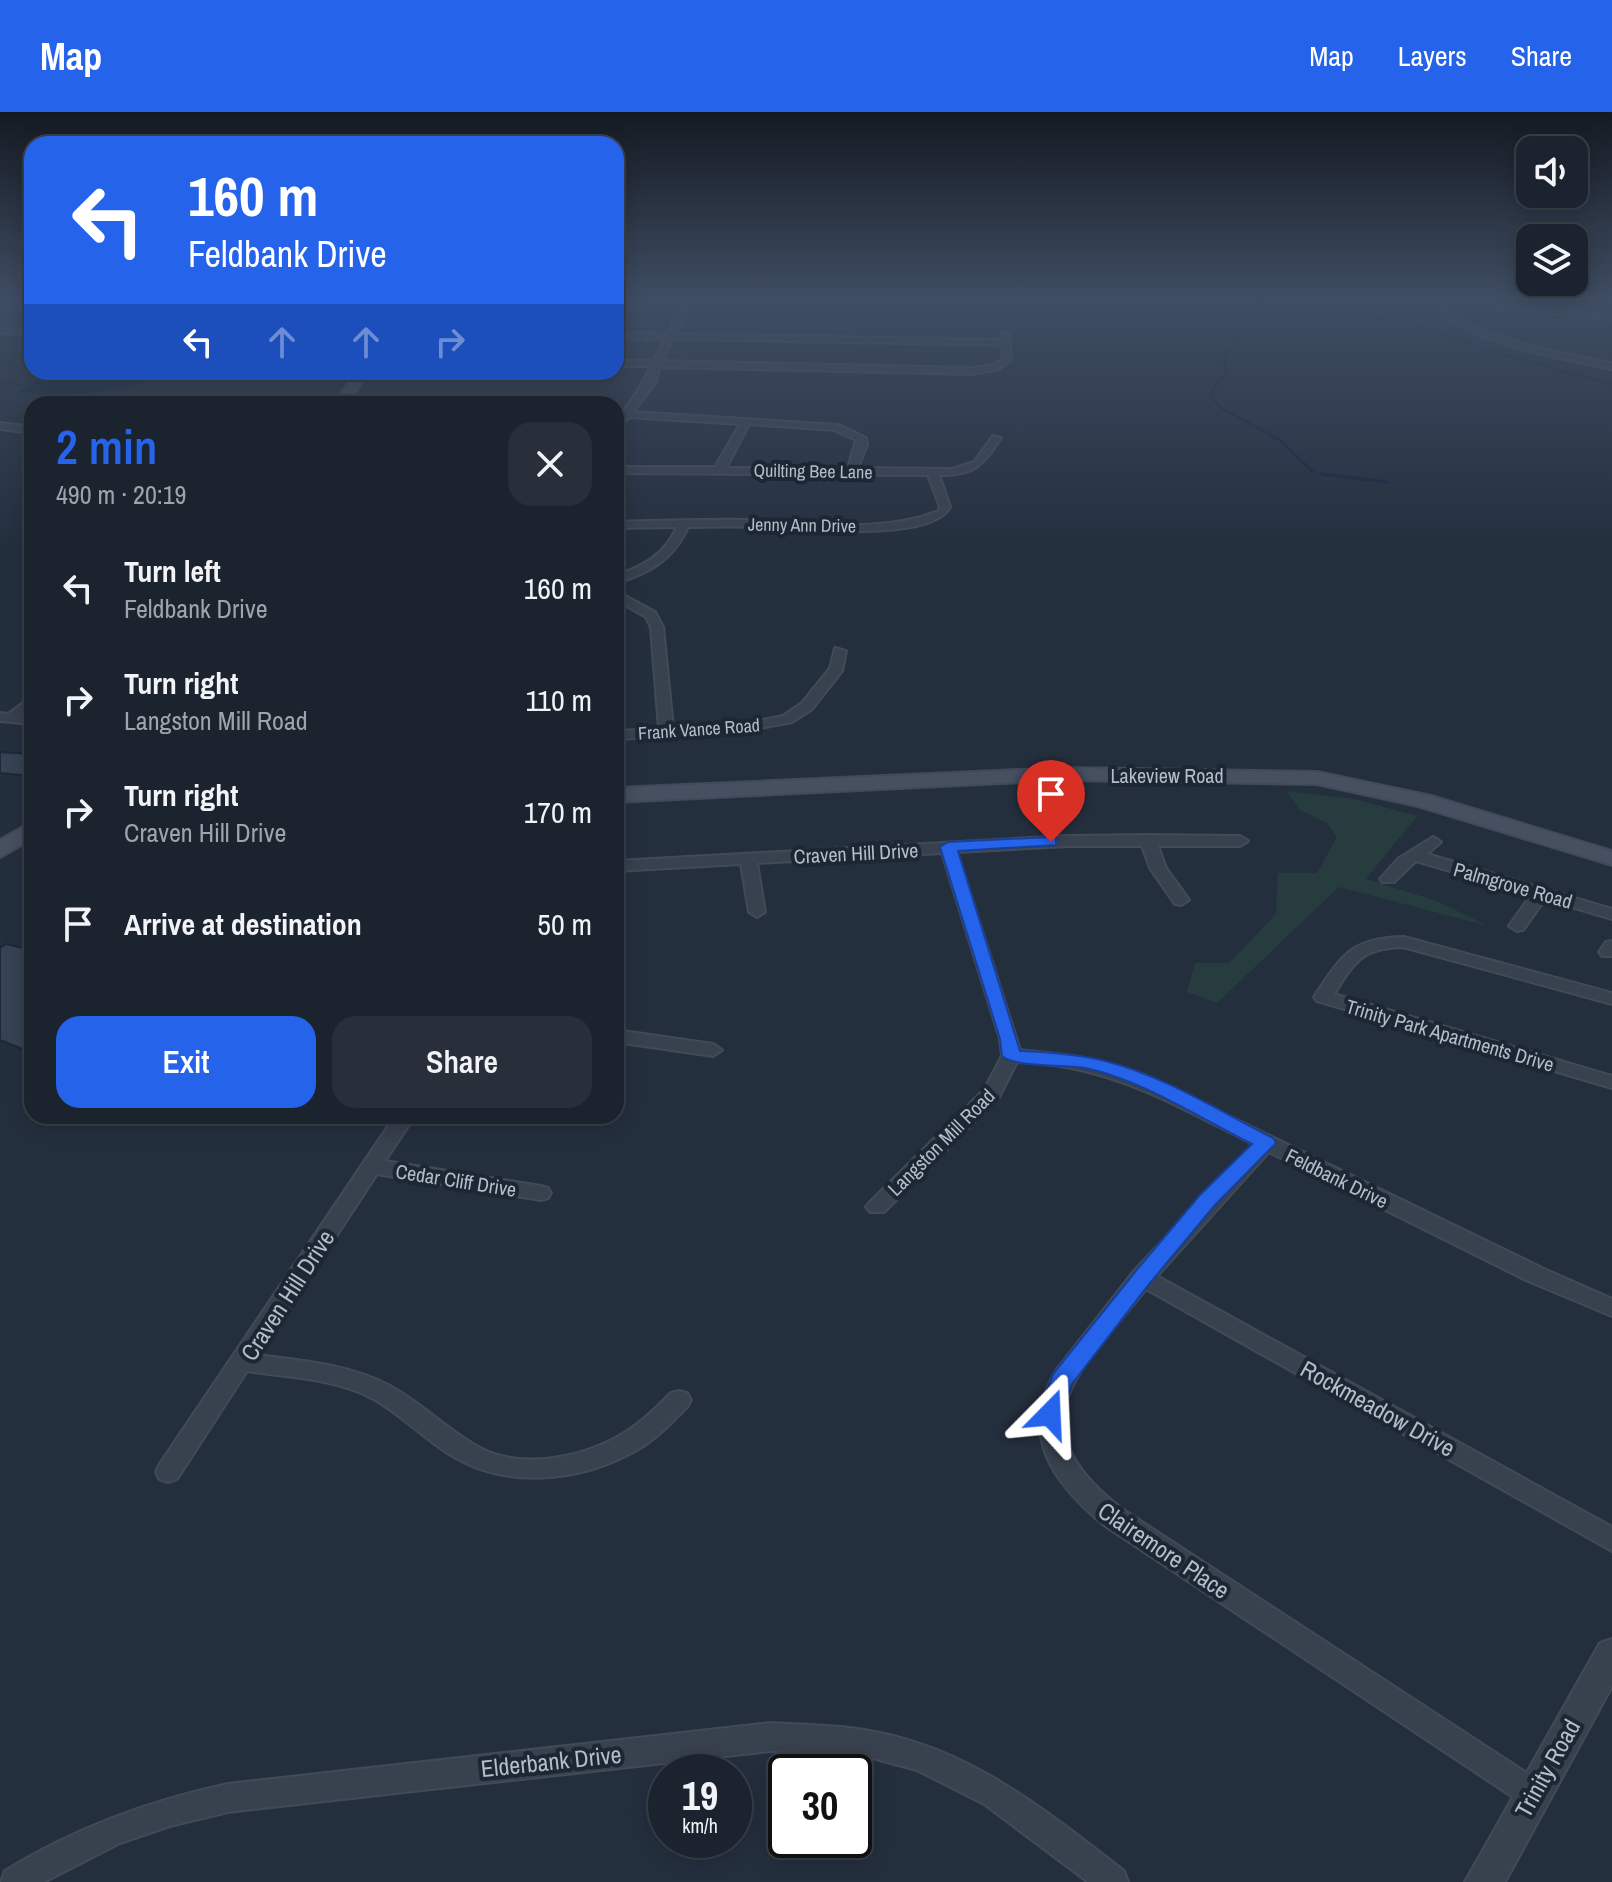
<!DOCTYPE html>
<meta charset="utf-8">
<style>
body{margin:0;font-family:"Archivo Narrow",sans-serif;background:#282f3a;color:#f1f3f6;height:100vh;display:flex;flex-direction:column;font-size:30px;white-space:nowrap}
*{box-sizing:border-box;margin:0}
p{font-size:26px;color:#a0a4aa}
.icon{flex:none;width:44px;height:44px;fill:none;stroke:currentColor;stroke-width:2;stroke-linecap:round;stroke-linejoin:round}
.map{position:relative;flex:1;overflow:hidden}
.details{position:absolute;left:24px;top:284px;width:600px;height:728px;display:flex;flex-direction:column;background:#1b232e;border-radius:24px;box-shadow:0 4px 20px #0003,0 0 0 2px #39404a}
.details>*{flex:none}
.top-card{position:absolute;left:24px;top:24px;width:600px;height:244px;border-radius:24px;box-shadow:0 4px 20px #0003,0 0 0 2px #39404a;background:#2563eb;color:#fff;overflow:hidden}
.tools{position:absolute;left:1516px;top:24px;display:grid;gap:16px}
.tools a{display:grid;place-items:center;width:72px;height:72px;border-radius:16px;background:#1b232e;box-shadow:0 4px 20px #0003,0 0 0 2px #39404a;font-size:40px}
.speed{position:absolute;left:648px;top:1642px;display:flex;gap:16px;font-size:40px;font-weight:700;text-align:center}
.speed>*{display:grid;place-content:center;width:104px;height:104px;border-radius:50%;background:#1b232e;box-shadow:0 4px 20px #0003,0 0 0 2px #39404a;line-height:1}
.speed small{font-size:20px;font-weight:400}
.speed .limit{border:4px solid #111;border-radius:12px;background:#fff;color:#111}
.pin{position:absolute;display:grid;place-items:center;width:68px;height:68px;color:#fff;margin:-82px -34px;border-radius:50% 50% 50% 0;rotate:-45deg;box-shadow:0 0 8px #0007}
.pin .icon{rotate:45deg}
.me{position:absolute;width:88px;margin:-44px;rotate:21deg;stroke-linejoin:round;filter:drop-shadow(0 0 6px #0008)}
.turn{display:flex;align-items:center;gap:28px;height:168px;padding:0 32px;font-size:36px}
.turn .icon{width:104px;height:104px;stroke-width:2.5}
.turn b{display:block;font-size:56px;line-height:68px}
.lanes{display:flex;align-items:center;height:76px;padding:0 32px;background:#0003;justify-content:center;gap:40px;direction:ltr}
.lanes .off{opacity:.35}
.round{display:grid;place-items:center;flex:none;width:84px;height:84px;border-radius:24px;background:#282f3a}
.head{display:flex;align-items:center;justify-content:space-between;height:136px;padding:0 32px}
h1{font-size:48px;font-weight:600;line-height:60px;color:#2563eb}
.cta{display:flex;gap:16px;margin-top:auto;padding:16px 32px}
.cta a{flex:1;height:92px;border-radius:24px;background:#2563eb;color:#fff;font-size:32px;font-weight:600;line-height:92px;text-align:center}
.cta a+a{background:#282f3a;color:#f1f3f6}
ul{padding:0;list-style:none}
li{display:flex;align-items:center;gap:24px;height:112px;padding:0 32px}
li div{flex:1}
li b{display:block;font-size:30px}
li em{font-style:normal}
header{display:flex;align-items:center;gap:48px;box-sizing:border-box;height:112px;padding:0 40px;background:#2563eb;color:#fff}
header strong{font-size:38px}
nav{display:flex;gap:44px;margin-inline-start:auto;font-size:28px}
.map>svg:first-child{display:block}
</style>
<header>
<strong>Map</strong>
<nav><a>Map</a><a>Layers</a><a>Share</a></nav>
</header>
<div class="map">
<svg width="1612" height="1770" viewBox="0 0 1612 1770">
<rect width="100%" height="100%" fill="#242f3e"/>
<path fill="#263c3f" d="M1286,679l68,8 63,17 -51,63 71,22 51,25 -149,-39 -122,116 -30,-11 8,-29h34l47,-49 2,-41h39l20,-36 -10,-14 -27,-13z"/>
<path fill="#17263c" d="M115,260l44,1c-26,23 -106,22 -140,20l16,-13z"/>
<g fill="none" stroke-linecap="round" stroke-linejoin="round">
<g stroke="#17263c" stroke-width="2">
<path d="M1262,186l-3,2 7,5"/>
<path d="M0,272h35"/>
<path d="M1274,325l-51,-28 -12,-11 1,-7 14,-19 -2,-17 32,-36v-10l10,-4 141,17 82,29 123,33"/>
</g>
<g stroke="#17263c" stroke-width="3">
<path d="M1270,323l11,6 32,31"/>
<path d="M1321,362l66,8"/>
</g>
</g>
<g fill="#364354" stroke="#1f2835" stroke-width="2">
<path d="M0,640l32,2v22l-32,-3z"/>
<path d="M6,832l26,6v103l-32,-13v-92z"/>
</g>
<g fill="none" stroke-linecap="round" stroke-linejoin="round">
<defs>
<g id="minor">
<path d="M698,186l-19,5 7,3 1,6 -11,22 325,6v-7l4,-2 4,2 2,27 -12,9 -26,5 -314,-7 -3,15 -23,30 206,13 27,13 1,6 -9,24 94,1 22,-7 19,-26 8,2c-19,28 -26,37 -62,37l11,32c-18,37 -161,21 -199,20 -21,-1 -42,0 -63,0 -14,32 -39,47 -72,56v-8c27,-8 49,-21 61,-48l-61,1v-6c44,-1 87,-3 131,-2 63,1 130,15 191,-9l2,-4 -12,-32 -312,-2v-6h99l25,-43 -111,-7 -13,14c0,-18 28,-41 34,-65h-34v-6l37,1 12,-22 -49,-1v-6l52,2 11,-25 -9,-5 -54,8v-4l55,-9zM673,227l329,6 1,14 -10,6 -20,3 -311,-7zM749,312l85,6 22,10 -8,28h-122z"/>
<path d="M732,186l159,5 68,-5 -68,9z"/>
<path d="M1339,186h8l-6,6 -4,-2z"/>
<path d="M1392,186l44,1 176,16v4l-170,-15c19,32 133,52 170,59v6c-43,-9 -156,-28 -178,-65z"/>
<path d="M0,217l32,1v4l-32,-1z"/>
<path d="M0,311l32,4v6l-32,-4z"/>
<path d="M616,479l39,21 8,15 10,101 62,-3 48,-9 19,-13 28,-35 5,-20 11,3 -4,20 -30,38 -20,13 -57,11 -119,6v-8l43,-2 -8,-102 -5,-10 -30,-17z"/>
<path d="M32,584v11l-9,8 9,1v8l-32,-3v-8l8,1z"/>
<path d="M1148,723l92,1 8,5 -8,5h-82l8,22 23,32 -8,5 -6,-1 -25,-36 -8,-22h-74l-111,6 63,198 54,6 68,18 402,195 68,30v17l-84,-35 -259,-129 -112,124 455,251v24l-466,-262c-67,83 -134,134 -24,220l420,274 5,10 -5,10 -10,4 -10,-4 -418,-278c-51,-42 -85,-89 -49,-153l79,-101 119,-127c-78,-39 -145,-80 -236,-82l-18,35 -115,115h-14l-4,-5 4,-5 114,-112 18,-34 -2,-17 -58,-186 -185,10 8,49 -8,5 -8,-5 -8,-48 -125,7v-10l452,-25z"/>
<path d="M1433,725l8,5 -14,12 185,55v10l-67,-20 -22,31 -6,1 -8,-5 22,-31 -115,-34 -22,21h-12l-2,-3 18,-20z"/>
<path d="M1404,825l208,56v11l-209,-57c-41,1 -48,14 -69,47l278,82v12l-295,-87 -3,-4c28,-42 37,-59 90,-60z"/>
<path d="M1612,829v15h-10l-3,-4 7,-10z"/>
<path d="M616,918l97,14 9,6 -9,6 -97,-14z"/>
<path d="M395,1004h20l-30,45 156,25 7,2 3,5 -3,5 -7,2 -164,-26 -119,181c44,6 90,9 130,30 33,17 58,44 90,62 42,23 102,11 141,-11 20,-11 36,-27 52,-43l8,-2 8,2 4,7 -4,7c-15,15 -31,32 -50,43 -59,33 -133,40 -191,2 -29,-19 -53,-45 -85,-59 -35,-15 -76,-16 -114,-22l-70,108 -9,3 -9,-3 -3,-7 3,-7z"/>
<path d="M771,1611c35,2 70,2 104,9 97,18 173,80 249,139l4,11h-40l-104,-78 -67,-34 -41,-11 -49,-6 -56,-2 -543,61 -58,14 -50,17 -76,39h-43l4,-11c70,-43 143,-70 223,-87z"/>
</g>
<path id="tertiary" d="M1612,1527v47l-107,196h-40l135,-239z"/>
<g id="secondary">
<path d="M355,260h12l-18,32h-14z"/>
<path d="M1065,656l252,4 114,24 181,55v14l-194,-59 -101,-22 -252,-4 -449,22v-14z"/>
<path d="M32,710v17l-32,18v-17z"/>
</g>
</defs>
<use href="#minor" stroke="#414a57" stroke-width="4"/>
<use href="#tertiary" stroke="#414a57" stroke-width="4"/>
<use href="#secondary" stroke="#414a57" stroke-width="4"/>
<use href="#minor" fill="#38414e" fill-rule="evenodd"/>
<use href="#tertiary" fill="#38414e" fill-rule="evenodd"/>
<use href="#secondary" fill="#465061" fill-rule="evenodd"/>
</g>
<linearGradient id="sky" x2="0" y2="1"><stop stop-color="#141a22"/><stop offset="0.43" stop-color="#3f4d63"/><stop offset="1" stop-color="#3f4d63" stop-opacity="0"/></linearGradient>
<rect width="1612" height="434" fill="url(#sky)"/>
<path fill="#2563eb" stroke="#184099" stroke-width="2" d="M1051,725l5,1v7l-98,6 62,200c29,1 57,3 85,10 57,14 116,51 168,77l3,5 -61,62 -65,78 -78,101 -13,37 -9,3 -8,-3 -4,-7 15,-40 82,-102 65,-77 52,-51c-53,-26 -109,-64 -167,-76 -18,-3 -73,-1 -83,-12l-2,-17 -60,-192 8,-5z"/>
<g text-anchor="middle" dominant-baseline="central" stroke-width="8" stroke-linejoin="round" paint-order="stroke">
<g font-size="18" fill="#b4bcc9" stroke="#1d2633">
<text transform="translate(813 359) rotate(1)">Quilting Bee Lane</text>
<text transform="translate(802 413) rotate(1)">Jenny Ann Drive</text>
<text transform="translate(699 617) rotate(-4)">Frank Vance Road</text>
</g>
<g font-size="20" fill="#b4bcc9" stroke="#1d2633">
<text x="1167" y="663">Lakeview Road</text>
<text transform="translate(856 741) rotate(-3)">Craven Hill Drive</text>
<text transform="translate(1513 773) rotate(16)">Palmgrove Road</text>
<text transform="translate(1450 923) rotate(16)">Trinity Park Apartments Drive</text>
<text transform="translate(941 1030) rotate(-45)">Langston Mill Road</text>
<text transform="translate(1337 1066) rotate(26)">Feldbank Drive</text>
<text transform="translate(456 1068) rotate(9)">Cedar Cliff Drive</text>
</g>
<g font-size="24" fill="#b4bcc9" stroke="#1d2633">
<text transform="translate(287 1183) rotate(-57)">Craven Hill Drive</text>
<text transform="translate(1378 1296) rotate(29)">Rockmeadow Drive</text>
<text transform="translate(1164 1438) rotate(34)">Clairemore Place</text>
<text transform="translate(551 1649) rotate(-6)">Elderbank Drive</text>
<text transform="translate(1547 1656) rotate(-61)">Trinity Road</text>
</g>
</g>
</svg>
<div class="tools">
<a><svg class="icon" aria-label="sound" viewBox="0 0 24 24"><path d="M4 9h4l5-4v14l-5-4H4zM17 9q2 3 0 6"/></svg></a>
<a><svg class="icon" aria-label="layers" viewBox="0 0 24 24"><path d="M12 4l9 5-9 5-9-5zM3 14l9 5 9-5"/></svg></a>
</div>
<div class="speed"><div>19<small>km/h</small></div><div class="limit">30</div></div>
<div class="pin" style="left:1051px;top:730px;background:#d93025"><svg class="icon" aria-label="arrive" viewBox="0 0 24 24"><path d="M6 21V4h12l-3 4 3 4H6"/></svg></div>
<svg class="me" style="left:1050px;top:1302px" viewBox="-20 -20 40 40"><path d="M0-17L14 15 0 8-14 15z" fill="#2563eb" stroke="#fff" stroke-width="4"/></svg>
<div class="top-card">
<div class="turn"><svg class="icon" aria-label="left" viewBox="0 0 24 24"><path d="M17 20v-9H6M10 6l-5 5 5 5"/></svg><div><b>160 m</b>Feldbank Drive</div></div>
<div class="lanes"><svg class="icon" aria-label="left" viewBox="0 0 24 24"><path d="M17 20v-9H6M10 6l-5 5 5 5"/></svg><svg class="icon off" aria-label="ahead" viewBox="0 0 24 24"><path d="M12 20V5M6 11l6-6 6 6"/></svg><svg class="icon off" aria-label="ahead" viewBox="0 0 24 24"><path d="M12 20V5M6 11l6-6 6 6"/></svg><svg class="icon off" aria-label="right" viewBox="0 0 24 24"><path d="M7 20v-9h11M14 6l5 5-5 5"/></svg></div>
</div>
<section class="details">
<div class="head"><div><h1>2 min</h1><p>490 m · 20:19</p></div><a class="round"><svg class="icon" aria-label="close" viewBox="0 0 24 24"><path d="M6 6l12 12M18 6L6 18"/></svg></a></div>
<ul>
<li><svg class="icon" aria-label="left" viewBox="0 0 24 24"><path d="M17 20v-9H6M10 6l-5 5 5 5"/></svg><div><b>Turn left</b><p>Feldbank Drive</p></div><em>160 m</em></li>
<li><svg class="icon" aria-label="right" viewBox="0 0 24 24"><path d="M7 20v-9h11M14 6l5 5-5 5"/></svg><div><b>Turn right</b><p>Langston Mill Road</p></div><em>110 m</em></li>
<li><svg class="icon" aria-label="right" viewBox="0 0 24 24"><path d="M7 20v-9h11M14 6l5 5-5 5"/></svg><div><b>Turn right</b><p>Craven Hill Drive</p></div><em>170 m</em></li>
<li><svg class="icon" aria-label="arrive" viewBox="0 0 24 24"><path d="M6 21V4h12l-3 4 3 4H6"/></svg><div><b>Arrive at destination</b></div><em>50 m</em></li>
</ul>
<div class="cta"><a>Exit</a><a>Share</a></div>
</section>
</div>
